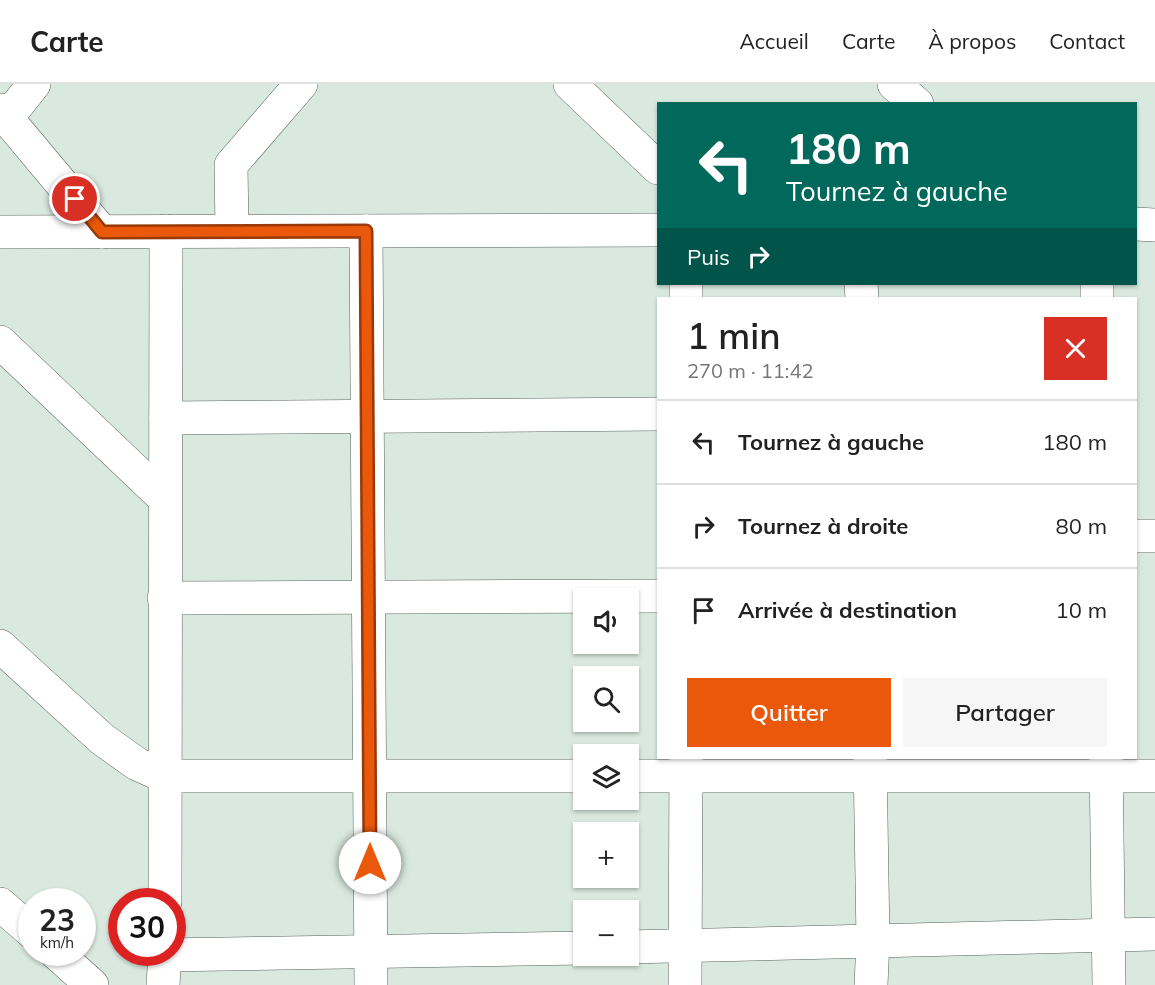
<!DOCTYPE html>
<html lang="fr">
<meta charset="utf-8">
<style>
body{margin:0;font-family:Mulish,sans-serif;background:#f6f6f6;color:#222;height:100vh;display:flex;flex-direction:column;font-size:22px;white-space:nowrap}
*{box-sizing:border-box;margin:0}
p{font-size:20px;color:#767676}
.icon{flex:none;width:33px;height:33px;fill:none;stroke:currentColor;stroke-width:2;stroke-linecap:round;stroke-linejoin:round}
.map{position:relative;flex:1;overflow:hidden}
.side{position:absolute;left:657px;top:213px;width:480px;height:462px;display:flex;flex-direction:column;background:#fff;border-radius:0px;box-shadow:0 2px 4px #0004}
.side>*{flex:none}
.guide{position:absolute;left:657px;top:18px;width:480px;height:183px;border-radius:0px;box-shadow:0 2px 4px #0004;background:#00695c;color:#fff;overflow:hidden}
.controls{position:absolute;left:573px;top:504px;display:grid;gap:12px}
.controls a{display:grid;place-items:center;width:66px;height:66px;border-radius:0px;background:#fff;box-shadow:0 2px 4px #0004;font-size:30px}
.speed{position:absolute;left:18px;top:804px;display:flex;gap:12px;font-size:30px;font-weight:700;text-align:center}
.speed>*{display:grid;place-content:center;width:78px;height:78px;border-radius:50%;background:#fff;box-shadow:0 2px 4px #0004;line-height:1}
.speed small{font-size:15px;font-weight:400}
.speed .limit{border:9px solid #d22;background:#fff;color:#111}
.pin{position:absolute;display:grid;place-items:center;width:51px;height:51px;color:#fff;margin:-26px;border:3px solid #fff;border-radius:50%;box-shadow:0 2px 6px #0007}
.me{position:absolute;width:66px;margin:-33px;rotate:0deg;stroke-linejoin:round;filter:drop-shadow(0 0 4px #0008)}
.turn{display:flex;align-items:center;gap:21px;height:126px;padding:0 30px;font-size:27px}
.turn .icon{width:78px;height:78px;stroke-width:2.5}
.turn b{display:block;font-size:42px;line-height:51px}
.then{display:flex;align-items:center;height:57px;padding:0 30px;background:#0003;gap:12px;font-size:22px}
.round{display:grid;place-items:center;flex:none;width:63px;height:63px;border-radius:0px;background:#f6f6f6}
.headline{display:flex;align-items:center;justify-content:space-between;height:102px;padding:0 30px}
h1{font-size:36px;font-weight:600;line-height:45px}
.action{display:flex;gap:12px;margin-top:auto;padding:12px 30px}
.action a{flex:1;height:69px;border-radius:0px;background:#ea580c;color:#fff;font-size:24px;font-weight:600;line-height:69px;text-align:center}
.action a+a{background:#f6f6f6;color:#222}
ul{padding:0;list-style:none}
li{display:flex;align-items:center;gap:18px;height:84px;padding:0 30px;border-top:2px solid #e0e0e0}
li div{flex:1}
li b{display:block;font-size:22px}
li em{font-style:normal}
header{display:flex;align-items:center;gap:36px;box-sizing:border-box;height:84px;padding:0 30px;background:#fff;border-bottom:2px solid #e0e0e0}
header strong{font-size:28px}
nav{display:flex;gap:33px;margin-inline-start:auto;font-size:21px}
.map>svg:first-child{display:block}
</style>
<header>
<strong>Carte</strong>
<nav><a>Accueil</a><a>Carte</a><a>À propos</a><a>Contact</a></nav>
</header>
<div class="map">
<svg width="1155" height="901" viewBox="0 0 1155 901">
<rect width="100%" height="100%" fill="#d9e9df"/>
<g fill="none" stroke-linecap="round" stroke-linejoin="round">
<defs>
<g id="minor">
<path d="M570,0l88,84"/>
<path d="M894,0l23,20"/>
<path d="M0,26l102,122"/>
<path d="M7,34l27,-34"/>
<path d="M1136,140l19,1"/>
<path d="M232,147l-1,-66 70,-81"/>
<path d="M366,147l5,754"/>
<path d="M0,148l658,-2"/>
<path d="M861,200l1,14"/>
<path d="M1097,200v14"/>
<path d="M686,214v-14"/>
<path d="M0,258l165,157"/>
<path d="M166,334l492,-4"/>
<path d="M1136,452h19"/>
<path d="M164,514l494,-2"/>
<path d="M0,562l102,93 35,25 27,12h420"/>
<path d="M870,674l3,182 -2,45"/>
<path d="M1106,674l3,227"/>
<path d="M628,692h527"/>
<path d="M165,818l1,-671"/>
<path d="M0,820l32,28"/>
<path d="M628,863l527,-13"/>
<path d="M55,868l37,33"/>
<path d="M165,871l419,-7"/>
<path d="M163,901l2,-33"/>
<path d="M685,901l1,-227"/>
</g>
</defs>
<use href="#minor" stroke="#55635a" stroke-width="34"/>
<use href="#minor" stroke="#fff" stroke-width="33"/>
</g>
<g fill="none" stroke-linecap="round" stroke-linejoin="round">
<defs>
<path id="route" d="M75,115l27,33 264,-1 4,632"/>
</defs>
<use href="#route" stroke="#983908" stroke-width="15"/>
<use href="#route" stroke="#ea580c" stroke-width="10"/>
</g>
</svg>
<div class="controls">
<a><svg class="icon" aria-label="sound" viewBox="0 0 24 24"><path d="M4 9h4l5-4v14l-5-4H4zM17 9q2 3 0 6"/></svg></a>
<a><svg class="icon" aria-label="search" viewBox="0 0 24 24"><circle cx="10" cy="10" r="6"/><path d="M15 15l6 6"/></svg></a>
<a><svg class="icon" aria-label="layers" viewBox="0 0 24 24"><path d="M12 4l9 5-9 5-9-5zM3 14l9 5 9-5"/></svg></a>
<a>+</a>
<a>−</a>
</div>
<div class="speed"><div>23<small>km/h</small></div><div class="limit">30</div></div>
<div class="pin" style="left:75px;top:115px;background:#d93025"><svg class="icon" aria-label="arrive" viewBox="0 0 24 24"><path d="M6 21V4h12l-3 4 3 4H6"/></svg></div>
<svg class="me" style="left:370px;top:779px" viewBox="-20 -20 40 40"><circle r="19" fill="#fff"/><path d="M0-13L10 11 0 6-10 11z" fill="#ea580c"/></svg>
<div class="guide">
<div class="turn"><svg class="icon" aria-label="left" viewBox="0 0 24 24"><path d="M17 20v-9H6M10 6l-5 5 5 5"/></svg><div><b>180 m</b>Tournez à gauche</div></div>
<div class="then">Puis<svg class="icon" aria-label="right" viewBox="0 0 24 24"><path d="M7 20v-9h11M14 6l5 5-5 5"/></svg></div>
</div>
<section class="side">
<div class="headline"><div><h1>1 min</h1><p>270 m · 11:42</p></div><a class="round" style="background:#d93025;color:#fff"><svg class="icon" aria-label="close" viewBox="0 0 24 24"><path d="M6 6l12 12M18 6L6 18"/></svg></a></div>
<ul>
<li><svg class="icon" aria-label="left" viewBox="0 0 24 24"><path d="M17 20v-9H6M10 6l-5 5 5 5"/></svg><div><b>Tournez à gauche</b></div><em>180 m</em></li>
<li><svg class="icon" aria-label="right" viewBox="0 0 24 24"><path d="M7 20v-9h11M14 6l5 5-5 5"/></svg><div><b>Tournez à droite</b></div><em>80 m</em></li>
<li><svg class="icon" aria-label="arrive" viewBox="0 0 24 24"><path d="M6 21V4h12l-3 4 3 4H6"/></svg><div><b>Arrivée à destination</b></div><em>10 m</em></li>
</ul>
<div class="action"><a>Quitter</a><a>Partager</a></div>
</section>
</div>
